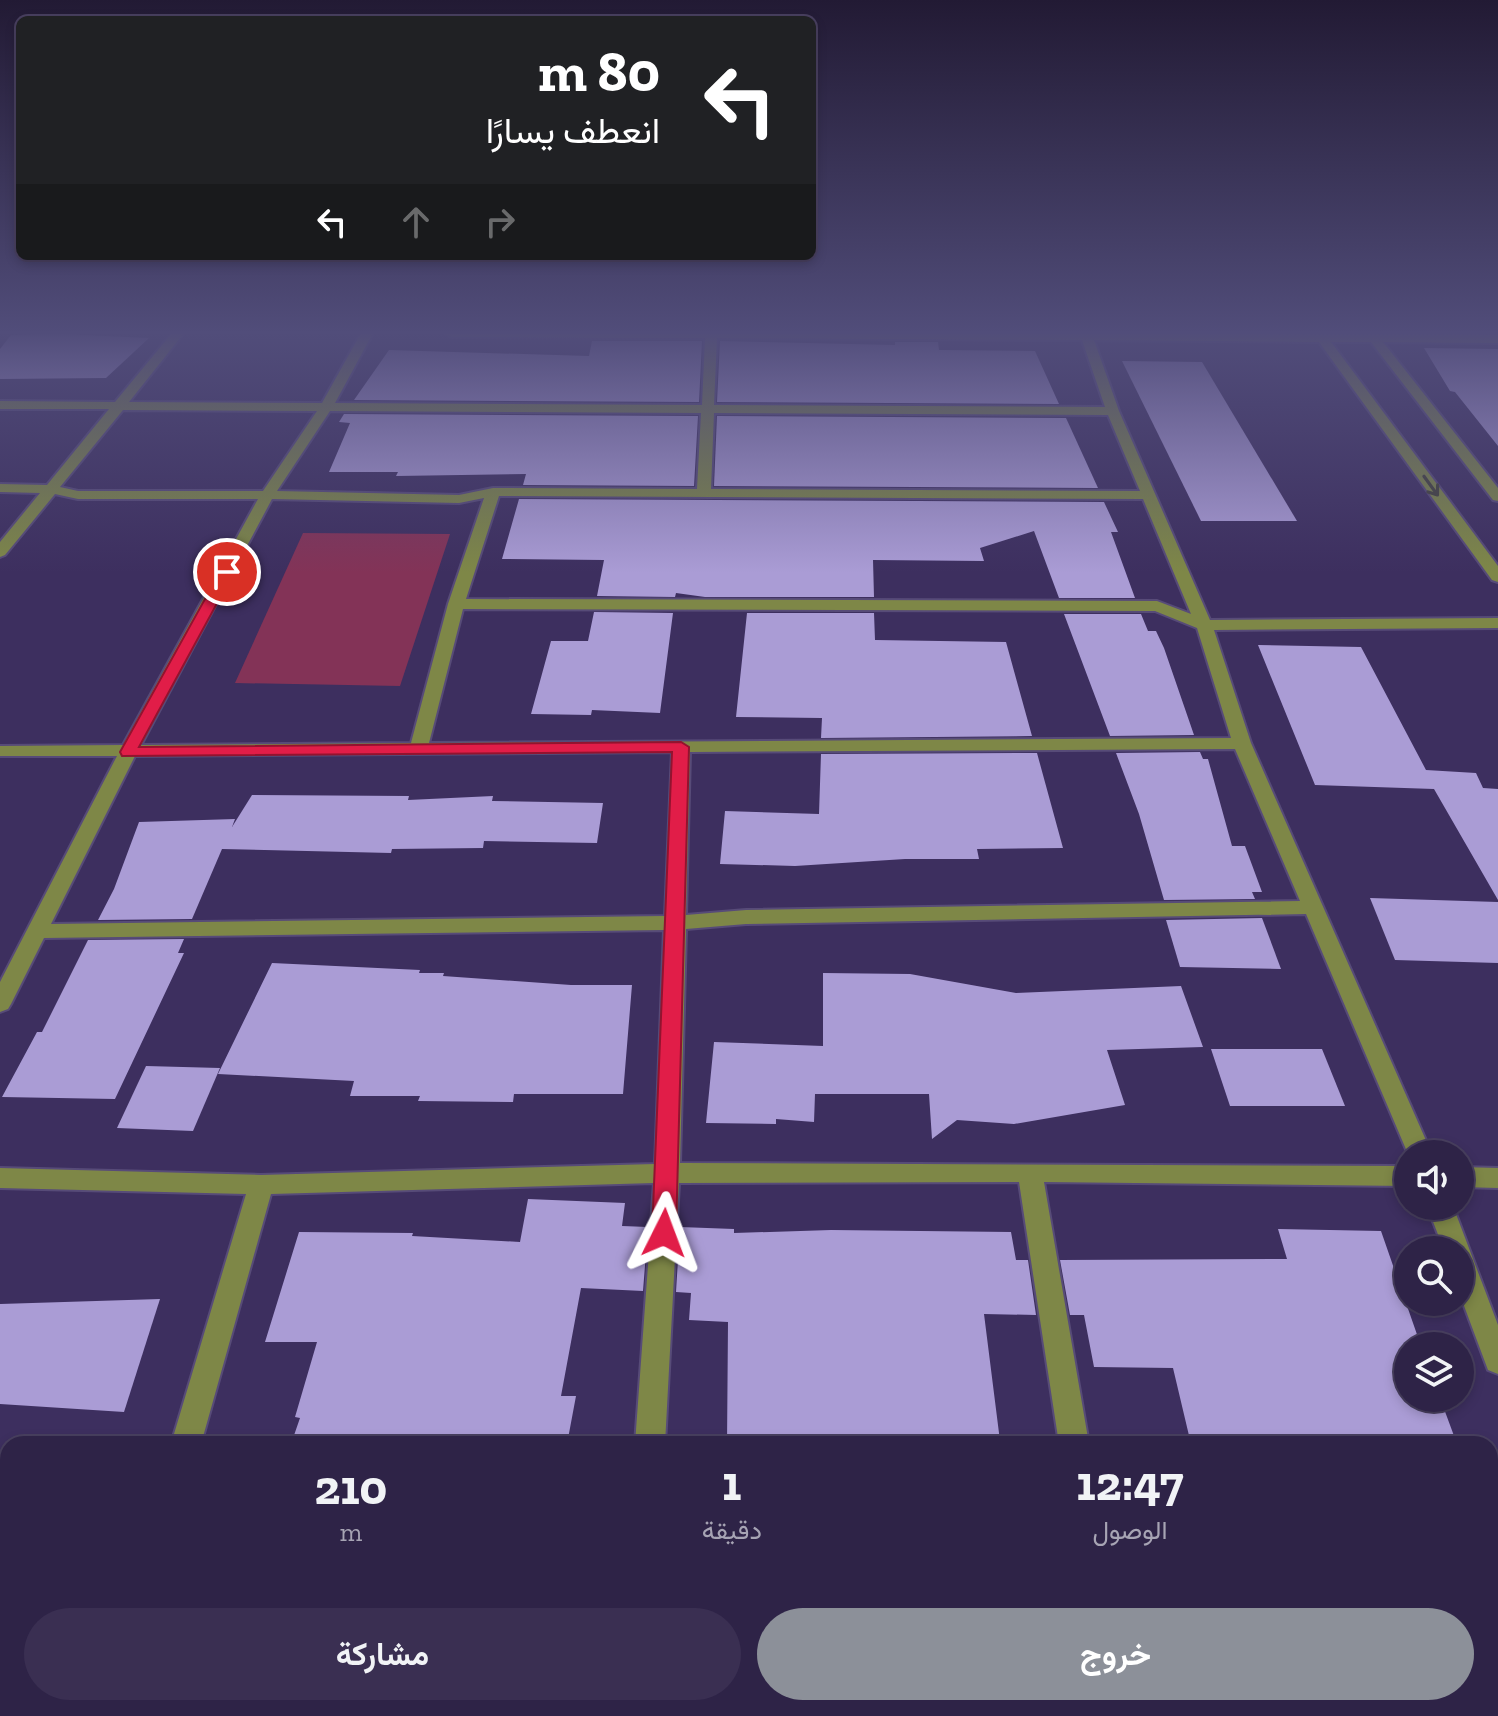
<!DOCTYPE html>
<html lang="ar">
<meta charset="utf-8">
<style>
body{margin:0;font-family:"Zilla Slab",Vazirmatn,serif;background:#3a2f52;color:#f1f3f6;direction:rtl;height:100vh;display:flex;flex-direction:column;font-size:30px;white-space:nowrap}
*{box-sizing:border-box;margin:0}
p{font-size:26px;color:#a7a4b4}
.icon{flex:none;width:44px;height:44px;fill:none;stroke:currentColor;stroke-width:2;stroke-linecap:round;stroke-linejoin:round}
.map{position:relative;flex:1;overflow:hidden;direction:ltr}
.drawer{position:absolute;left:0px;top:1436px;width:1498px;height:280px;display:flex;flex-direction:column;background:#2e2347;border-radius:24px 24px 0 0;box-shadow:0 4px 12px #0003,0 0 0 2px #494060;direction:rtl}
.drawer>*{flex:none}
.guide{position:absolute;left:16px;top:16px;width:800px;height:244px;border-radius:12px;box-shadow:0 4px 12px #0003,0 0 0 2px #494060;direction:rtl;background:#202124;color:#fff;overflow:hidden}
.fabs{position:absolute;left:1394px;top:1140px;display:grid;gap:16px}
.fabs a{display:grid;place-items:center;width:80px;height:80px;border-radius:50%;background:#2e2347;box-shadow:0 4px 12px #0003,0 0 0 2px #494060;font-size:40px}
.pin{position:absolute;display:grid;place-items:center;width:68px;height:68px;color:#fff;margin:-34px;border:4px solid #fff;border-radius:50%;box-shadow:0 2px 8px #0007}
.me{position:absolute;width:88px;margin:-44px;rotate:3deg;stroke-linejoin:round;filter:drop-shadow(0 0 6px #0008)}
.turn{display:flex;align-items:center;gap:28px;height:168px;padding:0 24px;font-size:36px}
.turn .icon{width:104px;height:104px;stroke-width:2.5}
.turn b{display:block;font-size:56px;line-height:68px}
.lanes{display:flex;align-items:center;height:76px;padding:0 24px;background:#0003;justify-content:center;gap:40px;direction:ltr}
.lanes .off{opacity:.35}
.eta{display:flex;justify-content:space-evenly;align-items:center;height:136px;text-align:center}
.eta b{font-size:48px;font-weight:700;line-height:56px}
.action{display:flex;gap:16px;margin-top:auto;padding:16px 24px}
.action a{flex:1;height:92px;border-radius:48px;background:#8c9099;color:#fff;font-size:32px;font-weight:700;line-height:92px;text-align:center}
.action a+a{background:#3a2f52;color:#f1f3f6}
.map>svg:first-child{display:block}
</style>
<div class="map">
<svg width="1498" height="1716" viewBox="0 0 1498 1716">
<rect width="100%" height="100%" fill="#3d2f5f"/>
<path fill="#833357" d="M303,533l147,1 -50,152 -165,-3z"/>
<g fill="#aa9cd5">
<path d="M62,334l87,4 -43,40 -106,1v-30l11,-14z"/>
<path d="M592,341h110l-3,61 -345,-2 35,-50 200,6z"/>
<path d="M720,341l175,4v-3h43l1,8 96,1 24,53 -342,-2z"/>
<path d="M1424,348l74,1v97l-43,-54 -5,-1z"/>
<path d="M1122,361l80,1 95,159h-96z"/>
<path d="M344,414l354,2 -4,70 -171,-1 3,-11 -130,2 2,-4h-69l21,-49 -11,-1z"/>
<path d="M717,416l349,2 32,70 -384,-2z"/>
<path d="M519,499l585,3 14,30h-7l24,66h-76l-25,-67 -54,17 4,13 -111,-1 1,37h-169l-29,-4 -1,4 -78,-1 7,-36 -102,-1z"/>
<path d="M594,612l79,1 -13,100 -68,-3 -1,5 -60,-1 20,-73h37z"/>
<path d="M747,613h127l1,27 131,2 26,94 -211,2 1,-20 -86,-1z"/>
<path d="M1064,614h77l7,17h8l8,17 30,87 -84,1z"/>
<path d="M1258,645l103,2 65,123 50,3 7,15 15,1v111l-64,-111 -119,-4z"/>
<path d="M1200,752l3,7h5l24,87h13l17,46h-10l3,7 -91,1 -25,-86 -23,-61z"/>
<path d="M1037,753l26,95 -86,1 2,10h-74l-110,7 -75,-2 5,-53 94,3 2,-60z"/>
<path d="M252,795l157,1 -1,4 85,-4 -1,5 111,2 -6,40 -113,-2 -1,7 -91,1 -1,4 -169,-4 -30,70 -94,1 16,-31 25,-67 96,-3 -3,8z"/>
<path d="M1370,898l128,4v61l-103,-3z"/>
<path d="M1262,918l19,51 -101,-2 -14,-47z"/>
<path d="M184,939l-6,14h6l-69,146 -113,-2 35,-65h5l46,-92z"/>
<path d="M272,963l148,7 -1,3h25l-1,3 128,9h61l-9,109h-109l-1,8 -95,-1 2,-5h-70l4,-15 -136,-7z"/>
<path d="M823,973l87,1 106,19 165,-7 22,61 -96,3 18,55 -111,19 -57,-4 -25,19 -3,-45h-114l-1,28 -38,-3v5l-70,-1 8,-81 109,4z"/>
<path d="M1211,1049h111l23,57h-115z"/>
<path d="M146,1066l74,2 -27,63 -76,-3z"/>
<path d="M528,1199l97,4 -3,23 26,1 -5,64 -62,-3 -20,108h15l-9,48h-276l9,-26 -5,-1 22,-75h-52l34,-110 114,1 -1,3 108,6z"/>
<path d="M680,1227l54,2v4l97,-3 180,2 5,28h12l8,55 -52,-1 16,127 -143,-2 1,5h-131l1,-122 -39,-2 2,-27 -15,-1z"/>
<path d="M1278,1229l103,2 40,115h-13v52h32l17,46h-266l-18,-76 -79,-1 -10,-52h-14l-10,-55 227,-1z"/>
<path d="M160,1299l-36,113 -124,-8v-100z"/>
</g>
<g fill="none" stroke-linecap="round" stroke-linejoin="round">
<defs>
<g id="minor">
<path d="M172,333h12l-55,69 193,1 39,-70h12l-38,70 367,2 3,-67 -254,-1 -6,-4 1053,2v8l-115,-1 115,146v13l-5,-1 -122,-158h-40l167,224v16l-6,-2 -173,-238 -225,-2 25,71 91,209 288,-2v10l-284,2 37,113 181,411h-24l-102,-240 -560,10 -60,5 -6,234 728,3v20l-364,-4 45,262h-30l-40,-262 -340,1 -14,261h-30l19,-261 -383,11 -70,250h-30l75,-250 -246,-6v-20l261,7 394,-11 9,-234 -620,8 -33,66 -3,5 -8,3v-30l117,-226h-117v-10l123,-1 135,-246h-180l-23,-5 -50,61 -5,2v-15l40,-49 -40,-1v-8l47,1 62,-76h-109v-8l115,1zM717,338l365,2 23,67 -391,-2zM123,410l194,1 -54,80h-185l-18,-4zM330,411l371,2 -4,76 -204,-1 -34,7 -182,-4zM714,413l394,2 32,76 -429,-2zM499,496l644,3 48,115 -34,-13 -691,-2zM484,498l-36,106 -37,139 -270,2 131,-246 187,4zM463,609l692,2 42,17 34,110 -802,5zM1235,749l65,152 -554,9 -60,5 4,-163zM672,752l-7,164 -614,8 84,-168z"/>
<path d="M1460,1167l38,1v20l-38,-1z"/>
<path d="M1427,1206h26l45,119v49l-10,-4 -28,-75v-45h-16z"/>
<path d="M92,1708h34l-2,8h-34z"/>
<path d="M617,1708h34l-1,8h-34z"/>
<path d="M1100,1708h34l1,8h-34z"/>
</g>
</defs>
<use href="#minor" stroke="#574b78" stroke-width="4"/>
<use href="#minor" fill="#7e8747" fill-rule="evenodd"/>
</g>
<defs><path id="oneway-shaft" d="M-6 0H5M1.5-3L5.5 0L1.5 3" fill="none" stroke-width="1.6" stroke-linecap="round" stroke-linejoin="round" transform="scale(2)"/></defs>
<use stroke="#424139" href="#oneway-shaft" transform="translate(1431 486) rotate(54)"/>
<linearGradient id="sky" x2="0" y2="1"><stop stop-color="#221a34"/><stop offset="0.58" stop-color="#514d7a"/><stop offset="1" stop-color="#514d7a" stop-opacity="0"/></linearGradient>
<rect width="1498" height="573" fill="url(#sky)"/>
<path fill="#e11d48" stroke="#92132f" stroke-width="2" d="M227,568l7,4 -95,175 542,-5 8,5 -13,486 -4,7 -8,3 -9,-3 -3,-7 20,-481 -550,4 -2,-4 100,-180z"/>
</svg>
<div class="fabs">
<a><svg class="icon" aria-label="sound" viewBox="0 0 24 24"><path d="M4 9h4l5-4v14l-5-4H4zM17 9q2 3 0 6"/></svg></a>
<a><svg class="icon" aria-label="search" viewBox="0 0 24 24"><circle cx="10" cy="10" r="6"/><path d="M15 15l6 6"/></svg></a>
<a><svg class="icon" aria-label="layers" viewBox="0 0 24 24"><path d="M12 4l9 5-9 5-9-5zM3 14l9 5 9-5"/></svg></a>
</div>
<div class="pin" style="left:227px;top:572px;background:#d93025"><svg class="icon" aria-label="arrive" viewBox="0 0 24 24"><path d="M6 21V4h12l-3 4 3 4H6"/></svg></div>
<svg class="me" style="left:664px;top:1233px" viewBox="-20 -20 40 40"><path d="M0-17L14 15 0 8-14 15z" fill="#e11d48" stroke="#fff" stroke-width="4"/></svg>
<div class="guide">
<div class="turn"><svg class="icon" aria-label="left" viewBox="0 0 24 24"><path d="M17 20v-9H6M10 6l-5 5 5 5"/></svg><div><b>80 m</b>انعطف يسارًا</div></div>
<div class="lanes"><svg class="icon" aria-label="left" viewBox="0 0 24 24"><path d="M17 20v-9H6M10 6l-5 5 5 5"/></svg><svg class="icon off" aria-label="ahead" viewBox="0 0 24 24"><path d="M12 20V5M6 11l6-6 6 6"/></svg><svg class="icon off" aria-label="right" viewBox="0 0 24 24"><path d="M7 20v-9h11M14 6l5 5-5 5"/></svg></div>
</div>
<section class="drawer">
<div class="eta">
<div><b>12:47</b><p>الوصول</p></div>
<div><b>1</b><p>دقيقة</p></div>
<div><b>210</b><p>m</p></div>
</div>
<div class="action"><a>خروج</a><a>مشاركة</a></div>
</section>
</div>
